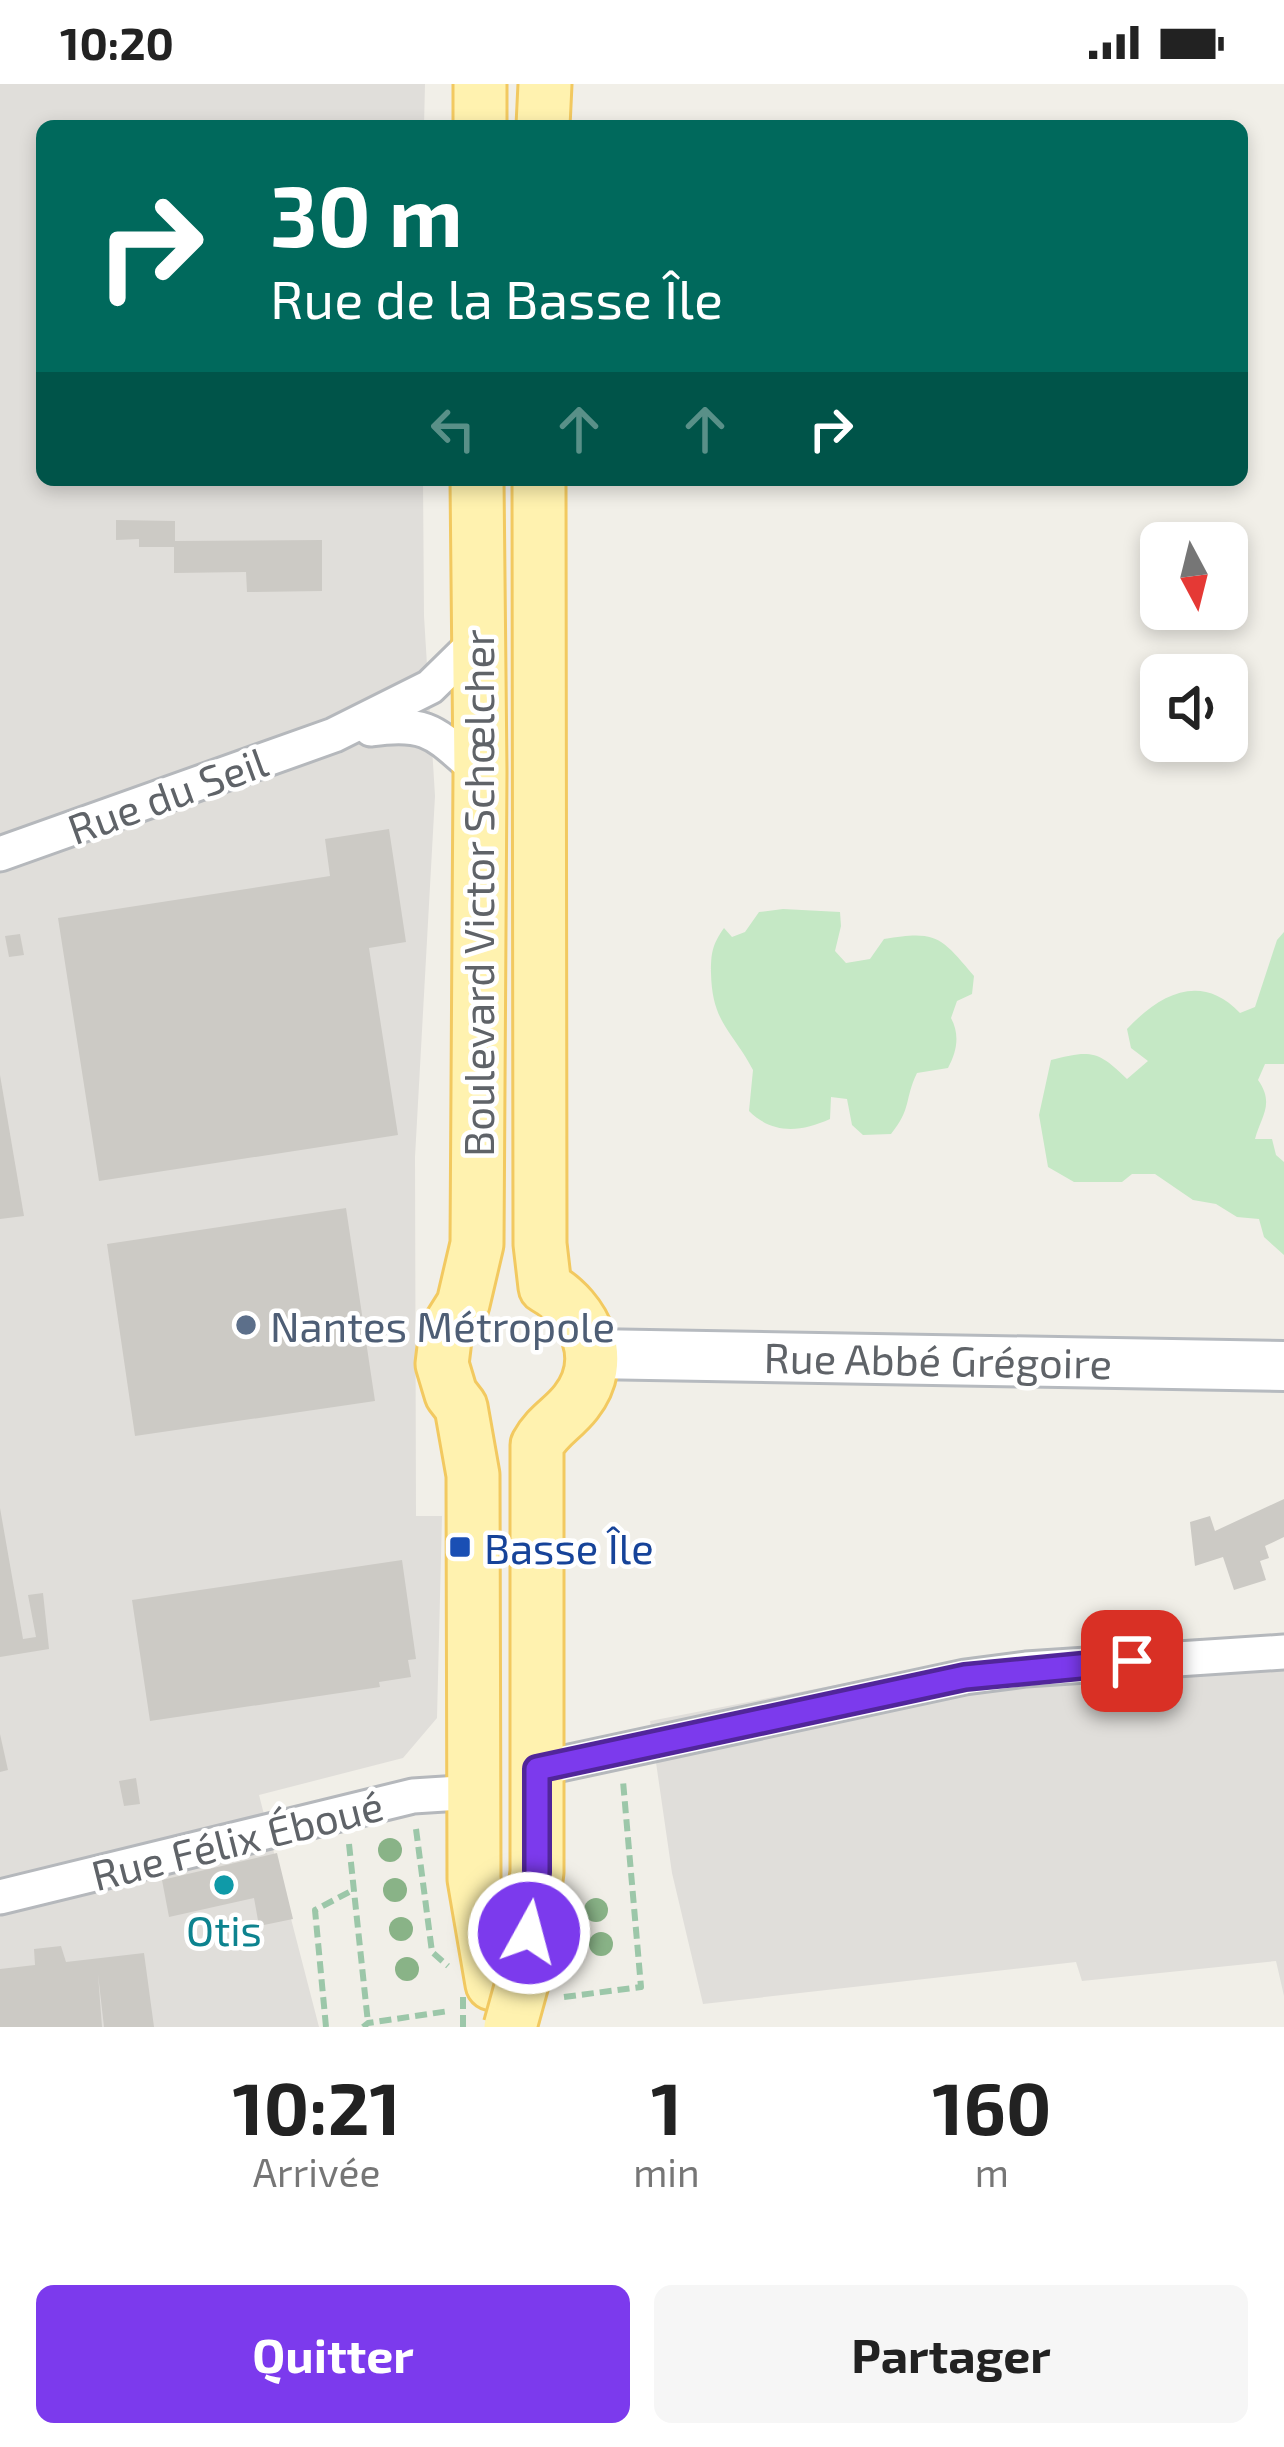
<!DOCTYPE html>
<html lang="fr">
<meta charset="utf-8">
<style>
body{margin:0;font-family:"Exo 2",sans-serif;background:#f6f6f6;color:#222;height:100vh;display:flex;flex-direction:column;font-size:45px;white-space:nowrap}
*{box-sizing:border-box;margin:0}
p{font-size:39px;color:#767676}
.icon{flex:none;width:66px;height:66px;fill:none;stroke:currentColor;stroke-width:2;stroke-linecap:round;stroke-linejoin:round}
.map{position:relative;height:1943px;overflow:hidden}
.sheet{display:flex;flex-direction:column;background:#fff;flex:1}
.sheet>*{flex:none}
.guide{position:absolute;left:36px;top:36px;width:1212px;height:366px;border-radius:18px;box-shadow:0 6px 18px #0003;background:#00695c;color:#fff;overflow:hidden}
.needle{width:78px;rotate:173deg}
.buttons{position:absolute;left:1140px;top:438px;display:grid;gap:24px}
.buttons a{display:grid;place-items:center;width:108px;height:108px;border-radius:18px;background:#fff;box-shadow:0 6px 18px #0003;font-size:60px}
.pin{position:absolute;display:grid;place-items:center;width:102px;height:102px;color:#fff;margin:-51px;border-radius:24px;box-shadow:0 6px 18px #0006}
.me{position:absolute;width:132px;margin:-66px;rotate:7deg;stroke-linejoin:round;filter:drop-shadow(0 0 9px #0008)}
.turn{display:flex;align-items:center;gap:42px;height:252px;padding:0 36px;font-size:54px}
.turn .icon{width:156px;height:156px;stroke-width:2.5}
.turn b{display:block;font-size:84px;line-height:102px}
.lanes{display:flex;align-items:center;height:114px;padding:0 36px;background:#0003;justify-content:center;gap:60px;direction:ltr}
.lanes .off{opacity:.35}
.eta{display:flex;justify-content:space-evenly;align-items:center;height:204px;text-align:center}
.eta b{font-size:72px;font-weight:700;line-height:84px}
.primary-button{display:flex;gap:24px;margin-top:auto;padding:24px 36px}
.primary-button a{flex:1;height:138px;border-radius:18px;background:#7c3aed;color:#fff;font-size:48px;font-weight:700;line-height:138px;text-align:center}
.primary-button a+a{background:#f6f6f6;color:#222}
.status{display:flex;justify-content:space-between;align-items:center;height:84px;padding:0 60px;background:#fff;direction:ltr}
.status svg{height:33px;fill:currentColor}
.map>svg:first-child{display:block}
</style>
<div class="status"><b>10:20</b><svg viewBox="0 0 49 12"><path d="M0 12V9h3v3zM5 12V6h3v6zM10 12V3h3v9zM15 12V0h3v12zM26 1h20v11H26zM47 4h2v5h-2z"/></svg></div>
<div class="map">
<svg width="1284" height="1943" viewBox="0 0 1284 1943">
<rect width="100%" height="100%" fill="#f1efe8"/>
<g fill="#e0deda">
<path d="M0,0h425l-1,42h-382v354h381l1,136 11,180 -20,361 1,359h26l-5,202 -34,40 -144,37 60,232h-319z"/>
<path d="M1284,1553v359l-8,-35 -194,20 -6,-19 -373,42 -31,-131 -22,-152 346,-67 187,-15z"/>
</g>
<g fill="#c5e8c5">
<path d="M783,825l57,3 1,14 -6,25 11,12 24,-4 14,-20c53,-9 57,-2 90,37l-2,18 -15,7 -6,17c9,17 6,33 -3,50l-31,5c-13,27 -5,35 -26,61l-28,1 -11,-10 -5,-26 -16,-2 -1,22c-29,13 -57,16 -81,-8l4,-41c-21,-40 -41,-47 -42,-97 0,-20 1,-28 13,-45l8,9 13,-5 14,-20z"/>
<path d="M1284,848v132h-19l-7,16c17,24 3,36 -3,59h17l4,16 8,7v93l-20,-18 -5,-18 -22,-2 -21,-13 -23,-4 -38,-26h-23l-10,8h-48l-26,-15 -9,-52 12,-55c39,-10 47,-10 76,19l21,-18 -17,-13 -4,-19c33,-35 74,-57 113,-16l15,-6 22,-67z"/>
</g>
<g fill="#cccac5">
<path d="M116,436l59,1v20l147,-1v51l-75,1 -1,-20 -72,1v-26h-35v-8l-23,1z"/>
<path d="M389,745l17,113 -37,6 29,187 -299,46 -41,-263 272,-42 -5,-37z"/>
<path d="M20,850l4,21 -15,2 -4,-21z"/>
<path d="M0,991l24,141 -24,3z"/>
<path d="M346,1124l29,193 -240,35 -28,-192z"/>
<path d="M1284,1415v38l-19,9 4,12 -9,3 6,19 -32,10 -11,-33 -28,9 -5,-44 20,-6 5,15z"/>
<path d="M0,1424l23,131 13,-2 -8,-42 15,-2 6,56 -49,8z"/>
<path d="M402,1476l14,99 -8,1 3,17 -32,5 1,5 -230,34 -18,-121z"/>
<path d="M0,1650l8,36 -8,2z"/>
<path d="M136,1694l4,26 -16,2 -5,-25z"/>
<path d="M277,1769l16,66 -34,7 -5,-28 -85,19 -7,-37z"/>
<path d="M61,1862l5,16 78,-9 10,74h-50l-6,-53 4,53h-102v-58l35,-4 -1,-16z"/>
</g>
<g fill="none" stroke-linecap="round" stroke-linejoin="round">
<defs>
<g id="street">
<path d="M371,645c60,-9 66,7 109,43"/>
<path d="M0,770l334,-119 96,-48 49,-48"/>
<path d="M537,1685l428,-92 61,-8 258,-17"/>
<path d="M0,1813l413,-101 63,-4"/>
</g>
<path id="secondary" d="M592,1270l692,12"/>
<g id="primary">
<path d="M480,0v42"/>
<path d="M543,42l2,-42"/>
<path d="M477,396l3,292 -3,472 -14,60 -17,27 -4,33 9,30 10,13 12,68 1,404 18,105"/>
<path d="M523,1896l14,-108v-427c11,-20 26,-26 39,-43 33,-42 10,-92 -31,-115l-5,-43 -1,-764"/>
</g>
</defs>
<use href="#street" stroke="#b5b8bc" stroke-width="39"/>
<use href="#secondary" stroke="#b6babf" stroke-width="54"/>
<use href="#primary" stroke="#f2c960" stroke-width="57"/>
<g stroke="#9cc7a9" stroke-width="6" stroke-dasharray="12 6" stroke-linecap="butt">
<path d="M416,1745l16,123 16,14"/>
<path d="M349,1760l19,179"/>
<path d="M564,1913l77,-10 -18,-206"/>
<path d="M326,1943l-11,-117 40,-21"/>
<path d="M363,1943l5,-4 81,-12"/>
</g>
<use href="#street" stroke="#fff" stroke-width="33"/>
<use href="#secondary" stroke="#fff" stroke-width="48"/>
<use href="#primary" stroke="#fff2af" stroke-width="51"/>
<defs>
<path id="primary-bridge" d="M510,1943l13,-47"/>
</defs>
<use href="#primary-bridge" stroke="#f2c960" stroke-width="57" stroke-linecap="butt"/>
<path stroke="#9cc7a9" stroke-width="6" stroke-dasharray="12 6" stroke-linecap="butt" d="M463,1943v-31"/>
<use href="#primary-bridge" stroke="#fff2af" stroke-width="51"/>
</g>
<g fill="#89b387">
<circle cx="390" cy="1766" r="12"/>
<circle cx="395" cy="1806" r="12"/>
<circle cx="596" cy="1826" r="12"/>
<circle cx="401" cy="1845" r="12"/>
<circle cx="601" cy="1860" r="12"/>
<circle cx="407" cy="1885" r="12"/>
</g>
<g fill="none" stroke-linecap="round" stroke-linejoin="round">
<defs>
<path id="route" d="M529,1849l8,-61v-103l428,-92 167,-16"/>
</defs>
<use href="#route" stroke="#51269a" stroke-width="30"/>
<use href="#route" stroke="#7c3aed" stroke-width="21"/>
</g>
<circle fill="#5c6f8a" stroke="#fff" stroke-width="4.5" cx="246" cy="1241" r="12"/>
<rect fill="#1a4fb4" stroke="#fff" stroke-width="4.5" x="448" y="1451" width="24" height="24" rx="6"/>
<circle fill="#0f9aa8" stroke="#fff" stroke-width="4.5" cx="224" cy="1801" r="12"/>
<g text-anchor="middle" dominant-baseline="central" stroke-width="9" stroke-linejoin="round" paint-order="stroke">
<g font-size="42" fill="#5f6368" stroke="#fff">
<text transform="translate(167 710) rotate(-20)">Rue du Seil</text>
<text transform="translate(477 809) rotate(-90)">Boulevard Victor Schœlcher</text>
<text transform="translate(938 1275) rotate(1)">Rue Abbé Grégoire</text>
<text transform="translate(237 1755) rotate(-14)">Rue Félix Éboué</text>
</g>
<g font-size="42" fill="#4e5e75" stroke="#fff" text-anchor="start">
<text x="270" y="1241">Nantes Métropole</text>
</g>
<g font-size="42" fill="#164399" stroke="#fff" text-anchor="start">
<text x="484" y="1463">Basse Île</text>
</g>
<g font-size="42" fill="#0d838f" stroke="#fff">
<text x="224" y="1845">Otis</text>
</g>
</g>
</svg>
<div class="buttons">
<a><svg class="needle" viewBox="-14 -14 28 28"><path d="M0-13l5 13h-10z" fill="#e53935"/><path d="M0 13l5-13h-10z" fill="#767676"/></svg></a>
<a><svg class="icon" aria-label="sound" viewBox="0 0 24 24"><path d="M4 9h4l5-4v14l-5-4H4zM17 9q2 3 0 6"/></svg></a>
</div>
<div class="pin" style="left:1132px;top:1577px;background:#d93025"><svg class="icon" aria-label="arrive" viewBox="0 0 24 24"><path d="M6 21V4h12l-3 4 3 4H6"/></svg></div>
<svg class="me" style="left:529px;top:1849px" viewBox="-20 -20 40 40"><circle r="17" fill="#7c3aed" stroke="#fff" stroke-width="3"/><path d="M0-11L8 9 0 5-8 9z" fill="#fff"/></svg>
<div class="guide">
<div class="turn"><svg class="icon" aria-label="right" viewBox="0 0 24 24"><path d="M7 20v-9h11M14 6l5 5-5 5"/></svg><div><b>30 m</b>Rue de la Basse Île</div></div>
<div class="lanes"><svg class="icon off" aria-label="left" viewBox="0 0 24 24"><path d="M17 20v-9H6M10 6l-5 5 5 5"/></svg><svg class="icon off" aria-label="ahead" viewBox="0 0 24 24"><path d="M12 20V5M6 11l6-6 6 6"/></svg><svg class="icon off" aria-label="ahead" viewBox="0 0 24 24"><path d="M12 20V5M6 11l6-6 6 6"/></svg><svg class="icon" aria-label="right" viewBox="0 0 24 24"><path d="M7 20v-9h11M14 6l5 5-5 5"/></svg></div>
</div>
</div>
<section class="sheet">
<div class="eta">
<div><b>10:21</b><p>Arrivée</p></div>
<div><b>1</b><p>min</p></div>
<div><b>160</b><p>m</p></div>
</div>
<div class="primary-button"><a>Quitter</a><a>Partager</a></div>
</section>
